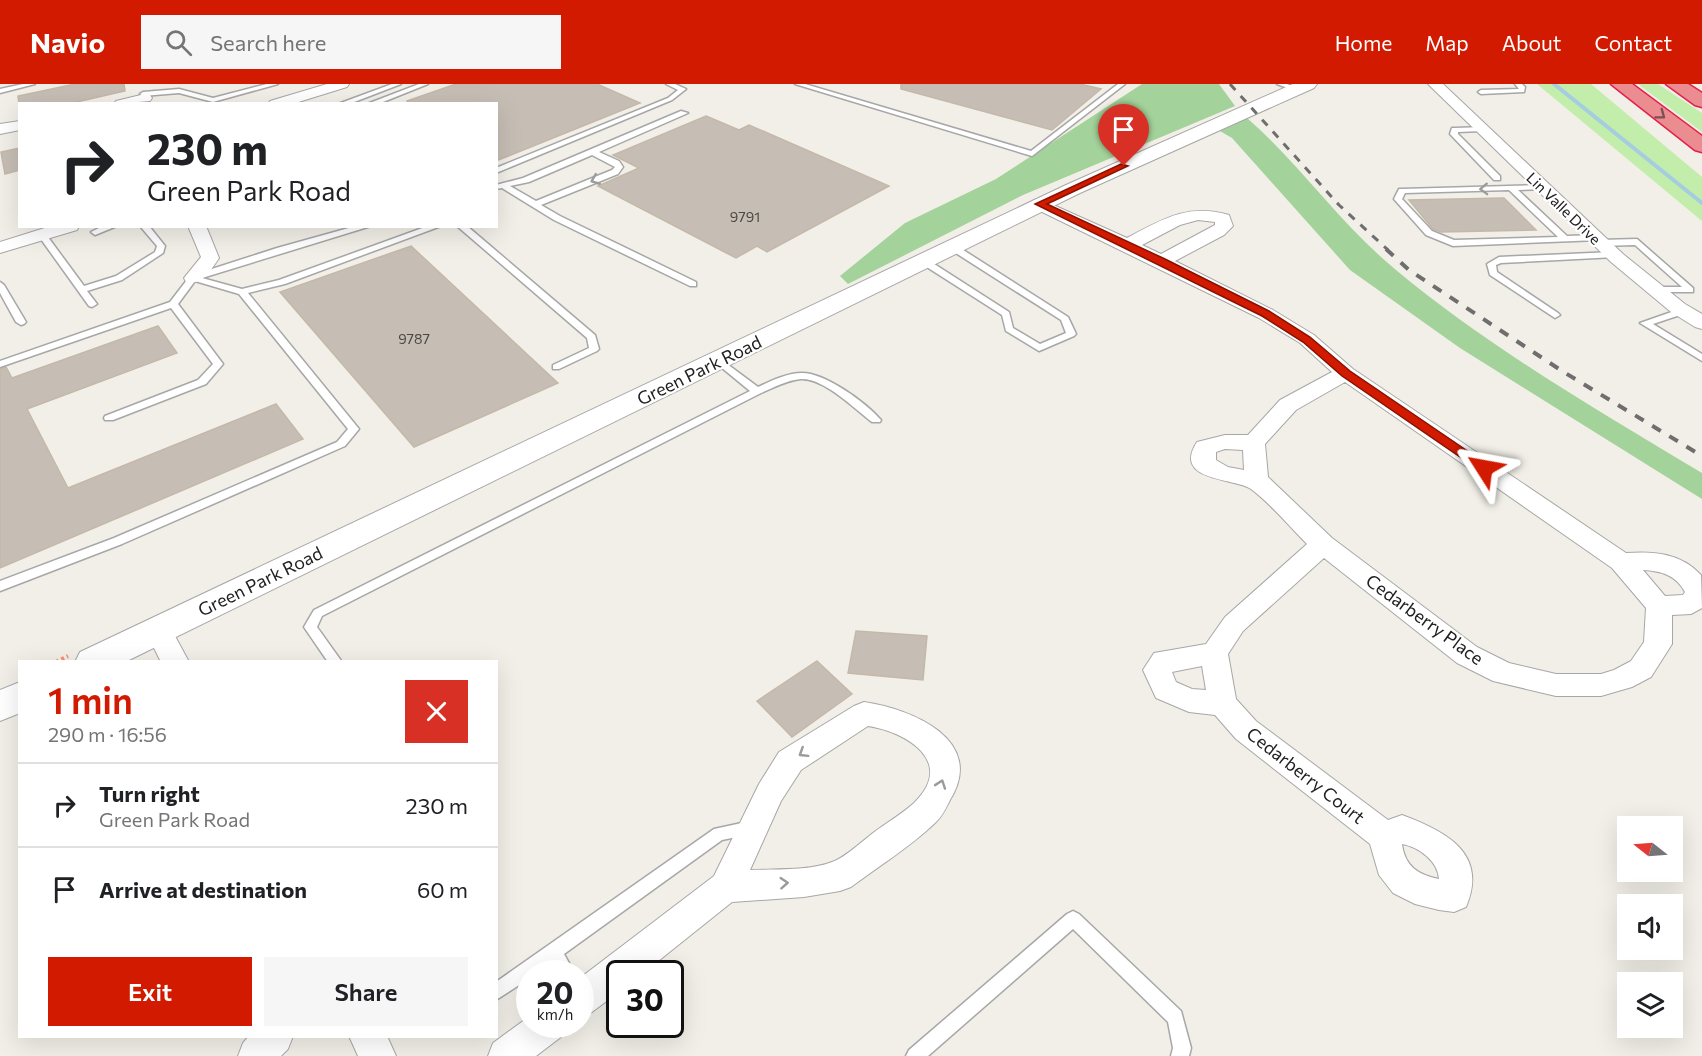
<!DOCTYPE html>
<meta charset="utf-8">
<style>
body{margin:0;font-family:Commissioner,sans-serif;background:#f6f6f6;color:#202124;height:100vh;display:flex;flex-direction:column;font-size:22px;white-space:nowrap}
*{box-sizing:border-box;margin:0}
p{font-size:20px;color:#757577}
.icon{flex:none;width:33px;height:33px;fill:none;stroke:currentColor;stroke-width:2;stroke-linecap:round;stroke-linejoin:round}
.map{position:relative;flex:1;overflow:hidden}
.drawer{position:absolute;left:18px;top:576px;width:480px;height:378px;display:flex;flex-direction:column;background:#fff;border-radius:0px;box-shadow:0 6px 24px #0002}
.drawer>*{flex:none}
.hud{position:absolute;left:18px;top:18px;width:480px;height:126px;border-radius:0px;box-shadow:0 6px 24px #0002;background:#fff;color:#202124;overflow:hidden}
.needle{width:39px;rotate:287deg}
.tools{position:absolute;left:1617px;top:732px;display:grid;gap:12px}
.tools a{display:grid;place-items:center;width:66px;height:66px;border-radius:0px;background:#fff;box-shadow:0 6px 24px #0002;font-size:30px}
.speed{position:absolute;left:516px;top:876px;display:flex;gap:12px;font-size:30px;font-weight:700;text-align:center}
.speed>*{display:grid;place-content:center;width:78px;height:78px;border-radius:50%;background:#fff;box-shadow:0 6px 24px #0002;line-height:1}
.speed small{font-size:15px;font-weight:400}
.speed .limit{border:3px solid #111;border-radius:9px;background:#fff;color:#111}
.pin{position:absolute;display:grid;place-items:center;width:51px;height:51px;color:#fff;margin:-62px -26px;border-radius:50% 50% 50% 0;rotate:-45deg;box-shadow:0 0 6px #0007}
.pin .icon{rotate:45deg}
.me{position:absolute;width:66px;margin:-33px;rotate:304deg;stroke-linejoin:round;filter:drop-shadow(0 0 4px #0008)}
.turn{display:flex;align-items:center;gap:21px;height:126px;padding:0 30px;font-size:27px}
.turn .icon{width:78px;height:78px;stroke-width:2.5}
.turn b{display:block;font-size:42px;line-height:51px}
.round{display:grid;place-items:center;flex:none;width:63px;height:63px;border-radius:0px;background:#f6f6f6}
.headline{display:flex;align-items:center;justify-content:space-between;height:102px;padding:0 30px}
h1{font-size:36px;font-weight:600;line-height:45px;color:#d11a00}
.action{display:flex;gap:12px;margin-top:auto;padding:12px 30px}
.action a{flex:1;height:69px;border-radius:0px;background:#d11a00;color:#fff;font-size:24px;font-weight:600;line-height:69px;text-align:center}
.action a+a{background:#f6f6f6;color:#202124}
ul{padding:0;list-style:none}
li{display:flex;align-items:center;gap:18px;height:84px;padding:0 30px;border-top:2px solid #e0e0e0}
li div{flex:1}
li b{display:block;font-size:22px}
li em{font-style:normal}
header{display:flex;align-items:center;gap:36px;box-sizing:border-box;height:84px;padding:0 30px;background:#d11a00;color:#fff}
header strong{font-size:28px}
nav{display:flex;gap:33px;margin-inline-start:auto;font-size:21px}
.search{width:420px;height:54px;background:#f6f6f6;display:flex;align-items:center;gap:15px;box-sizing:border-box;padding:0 21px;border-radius:0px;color:#757577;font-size:22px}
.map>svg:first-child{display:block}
</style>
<header>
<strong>Navio</strong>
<div class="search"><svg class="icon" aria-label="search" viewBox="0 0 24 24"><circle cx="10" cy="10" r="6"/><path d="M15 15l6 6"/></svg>Search here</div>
<nav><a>Home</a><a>Map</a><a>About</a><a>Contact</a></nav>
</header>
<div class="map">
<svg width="1702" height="972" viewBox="0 0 1702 972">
<rect width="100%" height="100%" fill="#f1efe7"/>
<g fill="#c3edab">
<path d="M1537,0h54l111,93v44z"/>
<path d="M1638,0h20l44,29v19z"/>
</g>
<g fill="#a3d29a">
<path d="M1142,0h77l16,22 -212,89 -175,89 -8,-8 65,-53 91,-44z"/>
<path d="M1247,34c53,46 93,106 149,152 91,76 204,142 306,203v26l-242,-151 -110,-78 -118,-132 -12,-7z"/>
</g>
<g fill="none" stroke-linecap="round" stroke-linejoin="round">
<path stroke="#a5cce0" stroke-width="4" d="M1554,0l148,119"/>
</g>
<g fill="#c6beb5" stroke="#c4b8a8" stroke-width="1.5">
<path d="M75,0h49l1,7 -57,13h-49l-1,-8z"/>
<path d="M456,0h141l43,19 -144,58v-57h-88l-1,-3z"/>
<path d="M901,0h179l21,5 -49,41 -151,-41z"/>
<path d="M706,32l33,14 10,-5 140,61 -122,66 -10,-6 -21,12 -138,-72 41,-18 -26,-13z"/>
<path d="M20,64v22l-15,4 -4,-22z"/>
<path d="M1504,114l32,32 -95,2 -8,-3 -24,-29z"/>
<path d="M411,162l147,137 -144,64 -134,-155z"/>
<path d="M158,242l19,27 -150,56 41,79 208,-84 27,35 -303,129v-199l6,-2 6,11z"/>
<path d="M856,547l71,5 -4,44 -75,-7z"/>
<path d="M817,577l35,33 -60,43 -35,-36z"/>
</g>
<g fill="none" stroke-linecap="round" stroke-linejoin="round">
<defs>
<g id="service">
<path d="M23,0h12l-35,9v-4z"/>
<path d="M267,0h11l-65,18 -34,-9 -36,3 -3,-2 3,-2 36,-3 34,9z"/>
<path d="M392,0h9l-52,20h-11z"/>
<path d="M419,0h9l-50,20h-11z"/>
<path d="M666,0h9l11,5 -14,11 -176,73v-5l172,-70 10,-8z"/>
<path d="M795,0h10l226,67 87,-67h7l-93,72z"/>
<path d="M1277,0h10l11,5 -3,2z"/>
<path d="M1515,0h7l3,3 -1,5 -43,2 -3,-2 3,-2 38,-1z"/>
<path d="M681,27l7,2 -89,39 20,9 4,6 -5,7 -77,31 19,11 136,66v4h-6l-136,-66 -52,-32 -6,1v-4l27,-7zM592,71l23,12 -3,3 -76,31 -26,-15 19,-4z"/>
<path d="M1485,43v4h-3l-24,1v2l42,42v4h-6l-44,-46 2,-6h3z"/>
<path d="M1543,101h3v4l-28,1 49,46 29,-1 3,1v4l-146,6 -27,-11 -32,-36 5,-10h3zM1509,106l49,47 -104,3 -22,-9 -30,-32 3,-6z"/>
<path d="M103,142h14l-22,9 -4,-3z"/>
<path d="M140,142h9l16,20 -2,7 -41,27 -35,11 10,13 -5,3 -3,-1 -51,-71 7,-2 39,53 32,-10 39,-24 2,-6z"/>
<path d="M356,142h15l-169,52 40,11 37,-9 149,-54h13l-156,58 -37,9 111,136 -14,17 -223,98 -122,47v-10l114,-43 223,-96 11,-13 -109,-135 -44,-13 -17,23 45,60 -17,20 -93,36h-8l-1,-2 1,-2 93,-36 15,-16 -42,-56 -171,59v-6l170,-59 20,-26 87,-28z"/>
<path d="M457,142h10l128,109 4,14 -2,2 -38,18h-6v-4l36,-17 -2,-10z"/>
<path d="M1637,155l56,49v4h-40l-1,-2 4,-3h26l-47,-42 -35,1 -4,-3 4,-3z"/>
<path d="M951,162h6l111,71 8,17 -2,2 -35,15 -33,-20 -4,-16 -80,-51v-4h6l81,52 4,16 27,16 26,-11 -5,-13 -110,-70z"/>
<path d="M1613,168l4,3 -1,2 -115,6 -5,2 1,7 61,41 2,2 -5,3 -65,-43 -3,-11 12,-7z"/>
<path d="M0,198l4,3 22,37 -2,2 -3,1 -5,-3 -16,-29z"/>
<path d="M1683,224l3,1v4l-33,11 49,30v7l-62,-38z"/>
<path d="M719,274l39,29c13,-6 29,-14 44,-14 24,0 64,30 79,47l-1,2h-8c-17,-13 -48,-44 -71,-43 -14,1 -28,9 -40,14l-439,223 -5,11 25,35h-14l-22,-32 -2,-3 10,-17 436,-219 -34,-28v-4z"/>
<path d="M751,737l5,2 2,5 -2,5 -34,7 -158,114 11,20h-18l-6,-11 -15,11h-6v4l-34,22v-18l218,-153z"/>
<path d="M1073,827l6,3 102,97 10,37 -2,8h-18l2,-8 -5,-26 -95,-93 -145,127h-22l3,-6 158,-136z"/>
</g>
<g id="minor">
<path d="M327,0h22l-2,3 -55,17h-24l2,-3z"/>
<path d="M1428,0h15l180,170 62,50 17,10v15l-7,-2 -24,-15 -60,-50z"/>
<path d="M145,10l5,1 2,3 -2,3 -36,3 2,-3z"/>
<path d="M20,37v9l-20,4v-10z"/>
<path d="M1040,115l87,39c36,-19 61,-35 102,-23l4,11 -9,9 -49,26 98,49 41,25 39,34 273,184c28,-2 55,0 75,22l1,33 -11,6 -19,1v29l-21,33 -19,10 -31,9h-45l-63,-15 -36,-18 -133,-105 -81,73 -15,23 8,45 20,22 132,99 14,-5c43,16 87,38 64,92l-12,5 -15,-2 -24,-6 -22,-11 -14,-18 -9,-31 -134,-105 -21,-24 -26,-3 -33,-14 -13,-28 11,-17 52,-9 19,-27 82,-73c-18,-18 -36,-40 -56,-55 -14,-11 -80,-7 -54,-47l28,-7h23l32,-35 52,-28 -32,-29 -41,-25 -225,-110 -3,-4 3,-4zM1198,136l17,2v3l-54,29 -19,-9 38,-20zM1345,298l267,186 34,40 -2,34 -13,19 -17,9 -13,4h-45l-47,-11 -32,-16 -145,-109 -64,-61 -3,-33 31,-34zM1225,365l18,1 1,20 -16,-3 -12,-7v-8zM1643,486c18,1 33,5 42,22l-2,3 -18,1zM1202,582l4,24 -14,-1 -16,-7 -4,-10zM1402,760c17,3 36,17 37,35 -20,-4 -34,-12 -37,-35z"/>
<path d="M51,142h28l-2,4 -77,23v-11z"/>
<path d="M188,142h18l13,32c-8,12 -17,28 -33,24l-2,-4 17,-21z"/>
<path d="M158,536l10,3 21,39h-28l-16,-32 3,-7z"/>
<path d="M864,618c48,7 123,38 86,98 -4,8 -8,17 -15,23 -25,24 -56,43 -84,64l-11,4 -36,6 -72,5 -90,72h-22v17l-28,21 -12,5v-39l134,-102 45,-92 20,-32 75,-46zM868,642c39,6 88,36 46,77 -12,11 -28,20 -41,30 -12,9 -27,24 -41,29 -22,9 -58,7 -82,8l31,-69 20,-31z"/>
<path d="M530,932v8h36l-5,13 -25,19h-48l5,-13z"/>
<path d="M249,952h44l-5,13 -7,7h-43l5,-13z"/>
<path d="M349,952h38l9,20h-38z"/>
</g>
<g id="tertiary">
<path d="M1293,0h24l-3,4 -234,105 -955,469h-50l5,-10 986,-467z"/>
<path d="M20,598v31l-20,8v-31z"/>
</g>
<g id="motorway">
<path d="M1611,0h21l70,52v16l-7,-2z"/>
<path d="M1666,0h22l14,9v14l-7,-2z"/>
</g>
</defs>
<use href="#service" stroke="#a7a7a7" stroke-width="3"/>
<use href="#minor" stroke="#a7a7a7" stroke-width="2"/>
<use href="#tertiary" stroke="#a7a7a7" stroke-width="2"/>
<use href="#motorway" stroke="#e3204a" stroke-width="3"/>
<path stroke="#ff8c6a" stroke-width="4" stroke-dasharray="3 3" stroke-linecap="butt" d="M56,578l12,-6"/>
<use href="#service" fill="#fff" fill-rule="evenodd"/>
<use href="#minor" fill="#fff" fill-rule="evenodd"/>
<use href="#tertiary" fill="#fff" fill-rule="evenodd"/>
<use href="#motorway" fill="#eb8c91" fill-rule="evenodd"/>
<path stroke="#6e6e6e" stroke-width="3" stroke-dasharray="8 8" stroke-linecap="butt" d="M1230,0l109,121 49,45"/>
<path stroke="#6e6e6e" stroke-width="4" stroke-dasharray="10 10" stroke-linecap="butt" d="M1386,165l23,21 153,101 140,85"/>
</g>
<defs><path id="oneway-chevron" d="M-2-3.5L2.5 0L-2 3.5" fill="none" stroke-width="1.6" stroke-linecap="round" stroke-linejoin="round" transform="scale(1.5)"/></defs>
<use stroke="#7b5153" href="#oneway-chevron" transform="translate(1661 31) rotate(37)"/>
<g stroke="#9b9b9b">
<use href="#oneway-chevron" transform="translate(595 96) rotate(158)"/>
<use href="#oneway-chevron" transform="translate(1484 105) rotate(178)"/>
<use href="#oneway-chevron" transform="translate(803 669) rotate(148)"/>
<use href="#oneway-chevron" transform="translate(941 700) rotate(-71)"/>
<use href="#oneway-chevron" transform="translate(784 799) rotate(-4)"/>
</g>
<path fill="#d11a00" stroke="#810" stroke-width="1.5" d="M1121,80l7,2 -81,38 118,55 104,52 41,26 40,34 138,94 2,3 -2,2h-9l-137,-94 -39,-34 -41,-26 -227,-112z"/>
<g text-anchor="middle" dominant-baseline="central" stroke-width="4.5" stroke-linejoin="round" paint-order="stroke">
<g font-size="14" fill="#4a4845">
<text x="745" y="132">9791</text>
<text x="414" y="254">9787</text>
</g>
<g font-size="15" fill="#202020" stroke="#fff">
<text transform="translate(1564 124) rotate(44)">Lin Valle Drive</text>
</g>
<g font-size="18" fill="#202020" stroke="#fff">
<text transform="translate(699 286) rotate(-26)">Green Park Road</text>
<text transform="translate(260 497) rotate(-26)">Green Park Road</text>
<text transform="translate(1425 535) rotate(36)">Cedarberry Place</text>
<text transform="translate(1306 691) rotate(38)">Cedarberry Court</text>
</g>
</g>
</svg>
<div class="tools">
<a><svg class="needle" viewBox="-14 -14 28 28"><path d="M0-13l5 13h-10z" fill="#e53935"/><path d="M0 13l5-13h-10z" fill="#757577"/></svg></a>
<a><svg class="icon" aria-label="sound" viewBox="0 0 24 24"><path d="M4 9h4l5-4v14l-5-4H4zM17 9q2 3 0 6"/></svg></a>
<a><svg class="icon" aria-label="layers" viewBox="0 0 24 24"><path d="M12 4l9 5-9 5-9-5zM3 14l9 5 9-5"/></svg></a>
</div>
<div class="speed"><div>20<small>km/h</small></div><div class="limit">30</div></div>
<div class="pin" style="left:1124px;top:82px;background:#d93025"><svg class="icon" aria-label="arrive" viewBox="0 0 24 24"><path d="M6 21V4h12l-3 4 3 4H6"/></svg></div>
<svg class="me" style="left:1484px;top:384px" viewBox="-20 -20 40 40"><path d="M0-17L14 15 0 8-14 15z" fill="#d11a00" stroke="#fff" stroke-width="4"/></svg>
<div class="hud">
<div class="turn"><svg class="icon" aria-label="right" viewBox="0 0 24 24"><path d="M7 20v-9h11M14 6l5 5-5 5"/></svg><div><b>230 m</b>Green Park Road</div></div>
</div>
<section class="drawer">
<div class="headline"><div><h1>1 min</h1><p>290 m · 16:56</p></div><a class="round" style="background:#d93025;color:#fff"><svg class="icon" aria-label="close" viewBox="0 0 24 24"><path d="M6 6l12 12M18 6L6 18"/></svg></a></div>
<ul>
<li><svg class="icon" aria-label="right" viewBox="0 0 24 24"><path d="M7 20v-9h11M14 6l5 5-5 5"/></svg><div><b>Turn right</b><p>Green Park Road</p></div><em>230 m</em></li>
<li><svg class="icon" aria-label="arrive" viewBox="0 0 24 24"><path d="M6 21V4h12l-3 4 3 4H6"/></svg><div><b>Arrive at destination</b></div><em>60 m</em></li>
</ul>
<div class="action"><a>Exit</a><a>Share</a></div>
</section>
</div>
